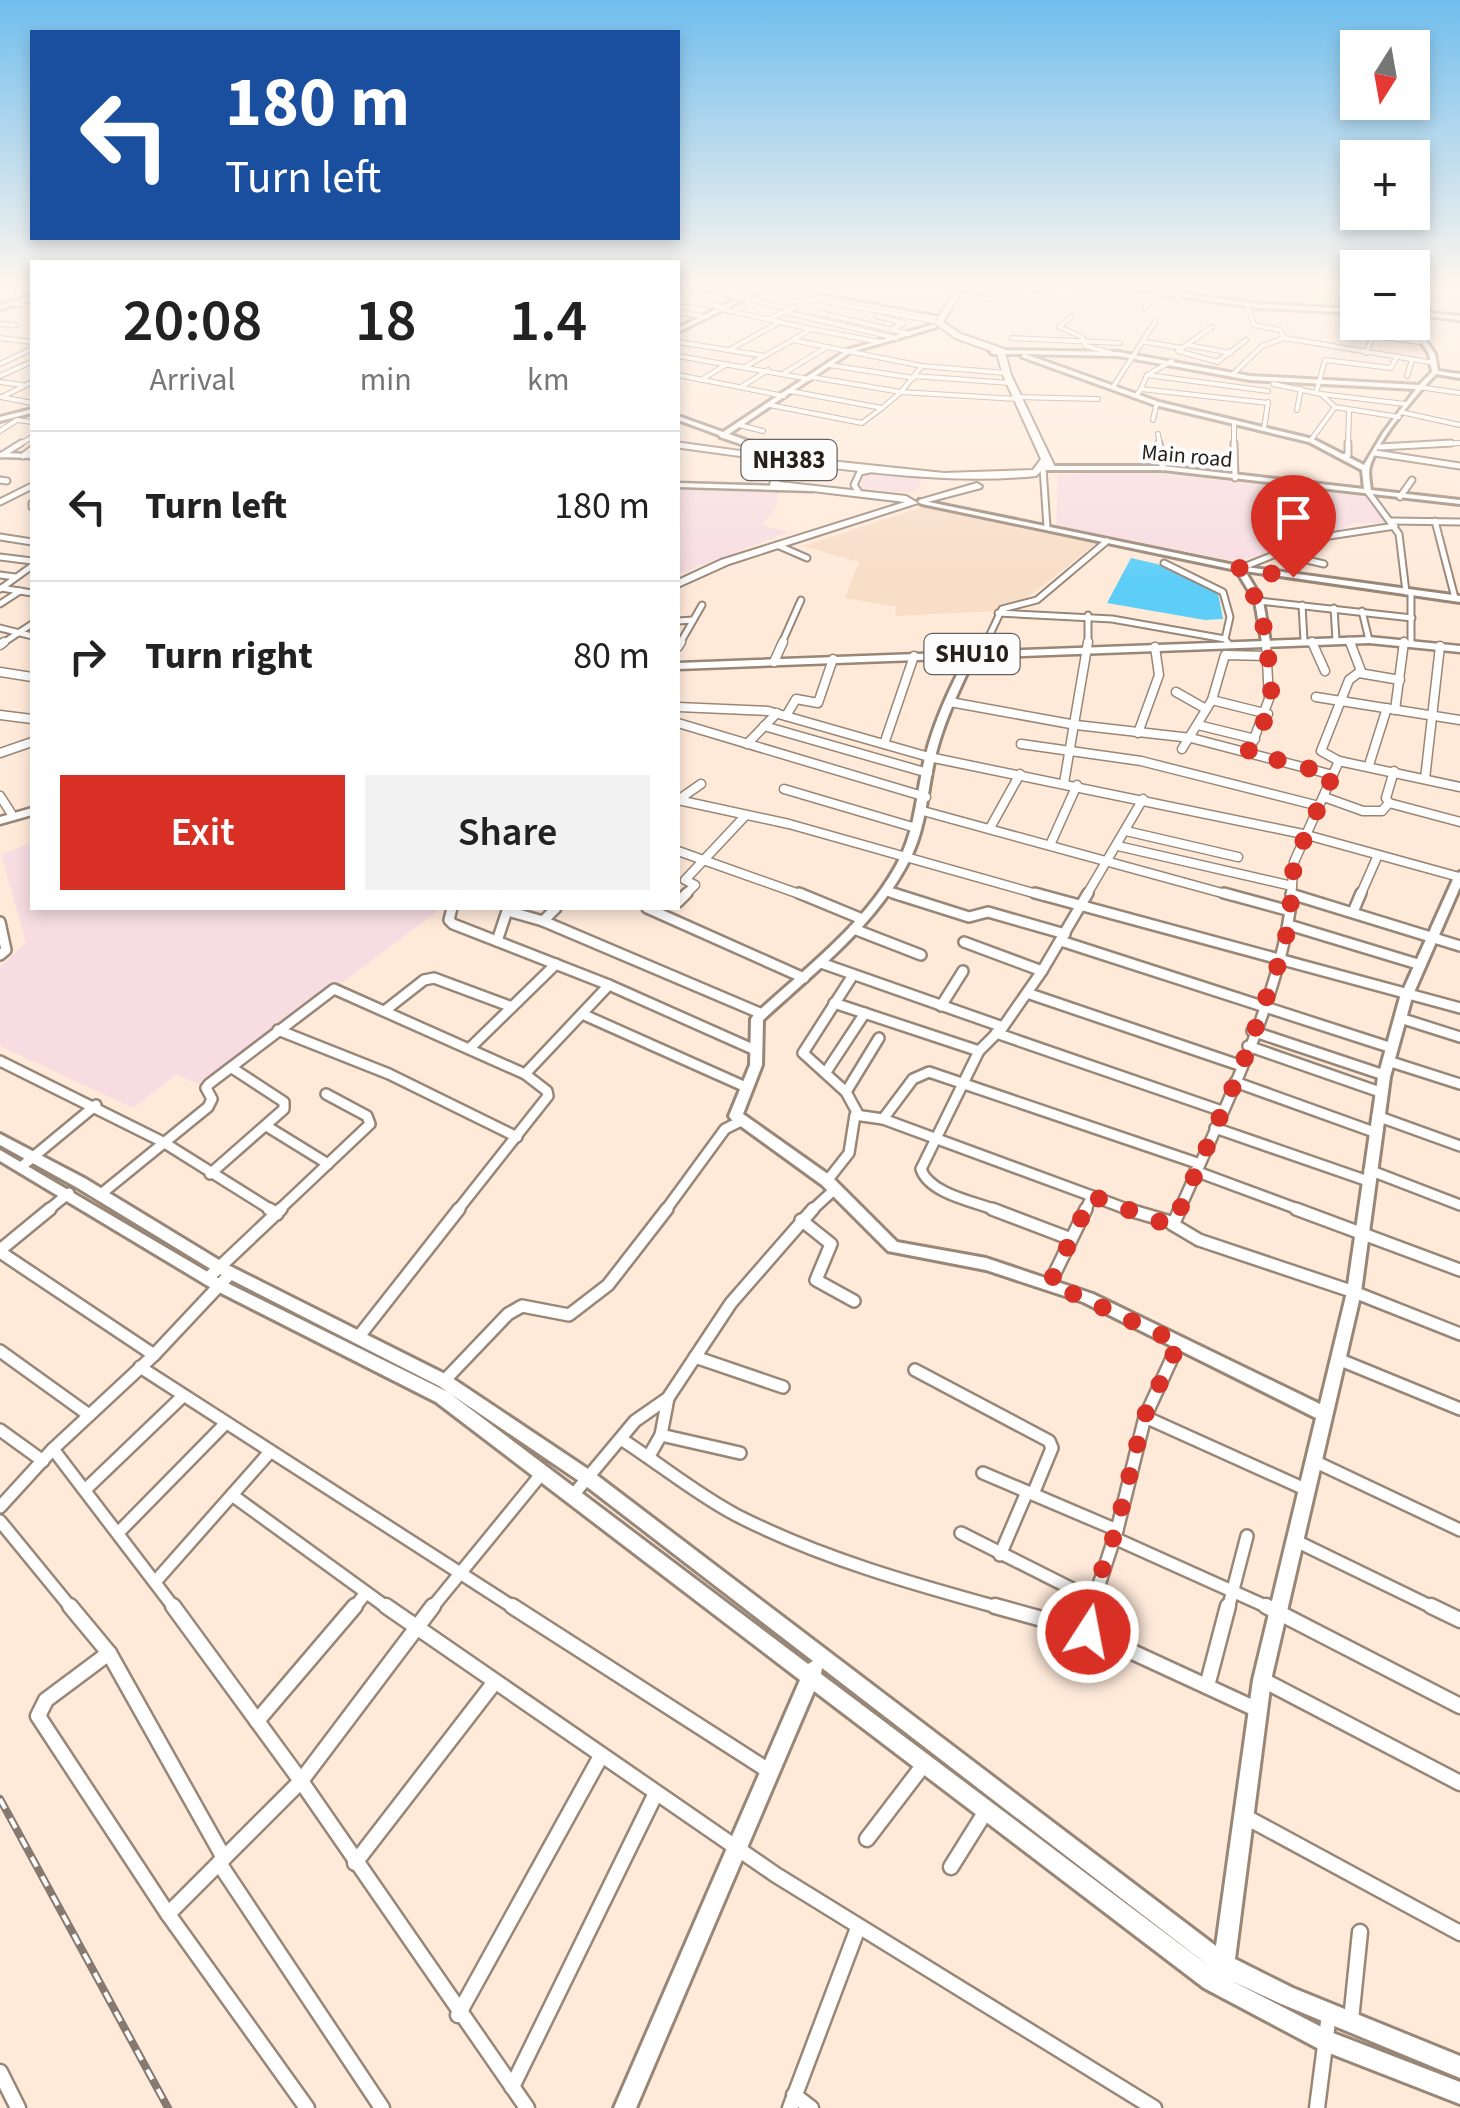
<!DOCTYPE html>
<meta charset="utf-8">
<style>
body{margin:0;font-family:"Source Sans 3",sans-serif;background:#f2f2f2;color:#222;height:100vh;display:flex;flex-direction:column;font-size:38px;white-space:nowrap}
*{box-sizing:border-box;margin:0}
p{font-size:32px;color:#767676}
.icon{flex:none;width:55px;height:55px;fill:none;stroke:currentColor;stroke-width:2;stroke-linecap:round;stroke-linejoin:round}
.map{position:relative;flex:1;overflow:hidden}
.sheet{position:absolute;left:30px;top:260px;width:650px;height:650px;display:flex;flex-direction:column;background:#fff;border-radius:0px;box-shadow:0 5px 15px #0003}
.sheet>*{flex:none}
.banner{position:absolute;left:30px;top:30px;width:650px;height:210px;border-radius:0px;box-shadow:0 5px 15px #0003;background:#1a4fa0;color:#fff;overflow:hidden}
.needle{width:65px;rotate:191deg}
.tools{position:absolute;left:1340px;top:30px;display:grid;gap:20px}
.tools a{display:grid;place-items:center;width:90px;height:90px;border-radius:0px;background:#fff;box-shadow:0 5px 15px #0003;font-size:50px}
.pin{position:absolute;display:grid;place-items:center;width:85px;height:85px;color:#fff;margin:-102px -42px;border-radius:50% 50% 50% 0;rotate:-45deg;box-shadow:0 0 10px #0007}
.pin .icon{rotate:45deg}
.me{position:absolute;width:110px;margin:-55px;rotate:11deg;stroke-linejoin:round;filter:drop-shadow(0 0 8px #0008)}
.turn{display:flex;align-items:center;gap:35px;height:210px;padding:0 30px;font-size:45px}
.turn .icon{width:130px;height:130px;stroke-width:2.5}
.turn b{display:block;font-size:70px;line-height:85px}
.eta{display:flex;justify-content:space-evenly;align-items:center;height:170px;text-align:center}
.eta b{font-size:60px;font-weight:600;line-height:70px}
.cta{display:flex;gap:20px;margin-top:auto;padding:20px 30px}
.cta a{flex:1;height:115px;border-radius:0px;background:#d93025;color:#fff;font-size:40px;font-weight:600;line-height:115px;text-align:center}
.cta a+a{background:#f2f2f2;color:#222}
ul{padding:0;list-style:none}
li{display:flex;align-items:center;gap:30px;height:150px;padding:0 30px;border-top:2px solid #e0e0e0}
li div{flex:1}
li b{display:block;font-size:38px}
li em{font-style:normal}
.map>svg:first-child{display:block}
</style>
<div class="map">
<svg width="1460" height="2108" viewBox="0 0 1460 2108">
<rect width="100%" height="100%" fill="#ffeada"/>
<path fill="#f8dddf" d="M864,472l58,7 -6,14 -55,-4z"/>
<path fill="#f8ddc7" d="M929,505l169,37 -76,60 -20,2 -8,7 -99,5 2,-9 -52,-9 14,-36 -56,-16z"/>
<g fill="#f7dde2">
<path d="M1136,471l231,26 20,26h-33l-24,12 -50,10 -22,12 -29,3 -173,-35 2,-50z"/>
<path d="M678,487l101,5 -4,18 -14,15 28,7 -111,42z"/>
<path d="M32,843v65h410l-238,178 -28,-11 -43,33 -133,-62v-79l26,-24 -25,-89z"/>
</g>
<path fill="#cbeba6" d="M1146,287h211v23l-111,-7z"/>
<path fill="#5dcef8" d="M1131,558l35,8 51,22 6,31 -18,1 -98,-17z"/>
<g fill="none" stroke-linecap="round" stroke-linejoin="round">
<defs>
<g id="street-far5">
<path d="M696,287l94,22"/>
<path d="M23,288l9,1"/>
<path d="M961,288l84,8"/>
<path d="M1088,290l66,7"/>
<path d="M811,293l13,-6"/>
<path d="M784,294l150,27"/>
<path d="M728,295l15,-8"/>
<path d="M960,295l40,5"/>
<path d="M1077,299l14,-12"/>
<path d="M678,301l47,6"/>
<path d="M13,303l19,4"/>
<path d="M1038,303l16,-16"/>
<path d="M1105,304l11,-17"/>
<path d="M1170,305l12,-10"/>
<path d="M1247,305l7,20 26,5 4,8 151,25"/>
<path d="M721,309l59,13 -51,28"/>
<path d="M1144,309l12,-16"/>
<path d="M812,311l97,23"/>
<path d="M678,312l28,5"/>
<path d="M784,312l112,26"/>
<path d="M877,316l27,7 -10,5"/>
<path d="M1071,317l-12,10 23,10 4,9 25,7"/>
<path d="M769,319l43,-19"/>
<path d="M780,322l31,7 -18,11"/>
<path d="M0,324l16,1"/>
<path d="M1212,327l-34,24 40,11"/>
<path d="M811,329l69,13"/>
<path d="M1375,336l44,6"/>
<path d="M0,338l32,4"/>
<path d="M1012,338l108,5"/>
<path d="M678,342l87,14"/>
<path d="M1145,342l37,6"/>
<path d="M1187,345l44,8"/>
<path d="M1366,353l13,-31"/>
<path d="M678,356l131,23"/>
<path d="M1217,362l29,-22"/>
<path d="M0,364l32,-15"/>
<path d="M829,365l85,13"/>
<path d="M745,367l48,-27 34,7"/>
<path d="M784,373l43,-26 95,19 84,7"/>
<path d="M1233,374l29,-28 22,-8"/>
<path d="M678,375l106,21"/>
<path d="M1147,375l121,16"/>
<path d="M0,376l31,-14"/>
<path d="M914,376l96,7"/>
<path d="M1407,376l5,-16"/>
<path d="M811,377l90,15 21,-26"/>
<path d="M701,380l26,-16"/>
<path d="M0,382l23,3"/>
<path d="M1273,384l48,10 14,13 64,10"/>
<path d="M741,387l27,-17"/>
<path d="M1113,387l42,-65"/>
<path d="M1419,387l41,6"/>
<path d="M1141,389l6,-14 25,-14"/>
<path d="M1316,393l9,-33 66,8 5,-10"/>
<path d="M1321,394l84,10"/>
<path d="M1136,396l5,-7 127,14"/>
<path d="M1,397l31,6"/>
<path d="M2,397l30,-15"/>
<path d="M1016,397l82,2"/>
<path d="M770,405l92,18 20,-15 -92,-17"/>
<path d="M882,408l19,-16 116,7"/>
<path d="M1297,410l4,-21"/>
<path d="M1401,412l59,13"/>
<path d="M1153,420l3,-14"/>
<path d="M1234,424v22"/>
<path d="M739,425l24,6"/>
<path d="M1264,429l4,-27"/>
<path d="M0,431l17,-11 15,2"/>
<path d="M1158,434l2,12"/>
<path d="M1311,440l24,-33"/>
<path d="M678,445l7,1"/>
<path d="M17,446l15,-9"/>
<path d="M1348,446l1,-36"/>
<path d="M1401,446l59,-3"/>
</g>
<g id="street-far4">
<path d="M1159,443l4,25"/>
<path d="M1234,443l1,35"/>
<path d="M678,445l88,12"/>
<path d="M1380,447l71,-4"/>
<path d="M1375,453l85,13"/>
<path d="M2,455l19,-12"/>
<path d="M23,456l9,-7"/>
<path d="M1343,457l5,-2v-12"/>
<path d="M1043,468l4,59"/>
<path d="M0,480l7,1"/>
<path d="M858,491l-4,-6 6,-13 9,-2"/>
<path d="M1368,492l31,42 7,58"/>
<path d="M1400,497l12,-17"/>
<path d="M0,502l32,-16"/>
<path d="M32,503v4"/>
<path d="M1391,521l69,1"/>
<path d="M1435,521l20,77"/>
<path d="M0,537l32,5"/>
<path d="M777,545l30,13"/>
<path d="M1273,552l51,12"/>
<path d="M0,557l32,4"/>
<path d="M1164,563l59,29 7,25 -5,22"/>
<path d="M1241,568l75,-30 79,-12"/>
<path d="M0,575l15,2"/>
<path d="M1,588l31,5"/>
<path d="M0,589l32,-23"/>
<path d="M1411,593v49"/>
<path d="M1259,601l153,17"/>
<path d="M0,604l20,-13"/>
<path d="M1302,605l2,36"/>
<path d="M1334,608l2,32"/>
<path d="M1362,611l7,29"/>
<path d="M998,613l114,6 113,20 4,5"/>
<path d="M1088,615v30"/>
<path d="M678,621l15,-1"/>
<path d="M0,628l32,8"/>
<path d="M1349,640l2,5"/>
<path d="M1311,641l2,4"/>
<path d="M0,645l32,-21"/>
<path d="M679,645l23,-40"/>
<path d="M781,645l20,-45"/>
<path d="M985,645l17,-36 35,-9 70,-59"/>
<path d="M1403,645l1,-4"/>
</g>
<g id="street-far3">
<path d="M1312,642l13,29"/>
<path d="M0,645l4,-3"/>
<path d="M678,647l3,-5"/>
<path d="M981,654l5,-12"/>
<path d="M774,662l9,-20"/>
<path d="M0,672l32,5"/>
<path d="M1359,673l41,7"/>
<path d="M1176,692l30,17"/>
<path d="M1316,697l144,23"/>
<path d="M1212,700l56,14"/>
<path d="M950,702l126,23 115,13 142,37"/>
<path d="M678,707l90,4 161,46 374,77 156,43"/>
<path d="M1395,710l9,-68"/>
<path d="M0,715l32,4"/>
<path d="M786,716l10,-17 22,4 15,-44"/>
<path d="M678,723l248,74"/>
<path d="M1198,725l57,14"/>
<path d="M764,726l164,47"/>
<path d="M1138,733l21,-58 -4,-28"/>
<path d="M747,744l30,-31"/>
<path d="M884,744l30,-88"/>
<path d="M1021,744l120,17 178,45"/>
<path d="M1182,749l30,-49 13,-45 43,1"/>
<path d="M1249,752l20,-53 -3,-57"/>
<path d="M0,753l32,-11"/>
<path d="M1339,761l-18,-10 28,-71 12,-9 -11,-29"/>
<path d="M1369,765l18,-57"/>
<path d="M1394,771l-8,27 3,5 71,19"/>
<path d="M1425,779l15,-133"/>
<path d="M1064,783l24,-141"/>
<path d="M784,789l132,39"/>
<path d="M0,796l11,17"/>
<path d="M1324,797l39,14h19l7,-8"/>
<path d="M678,800l111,24 255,72"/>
<path d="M678,800l23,-16"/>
<path d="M923,811l310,85"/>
<path d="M990,828l30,-54"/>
<path d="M1126,831l112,26"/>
<path d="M1050,845l27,-60"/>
<path d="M1118,846l174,40"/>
<path d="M678,851l127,45"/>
<path d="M886,891l15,5"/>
<path d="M1291,894l5,2"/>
<path d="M684,896l11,-11 -10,-5 61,-65"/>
<path d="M1086,896l57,-97"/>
<path d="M1291,896l3,-34 45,-101 121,26"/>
<path d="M1360,896l18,-41"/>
</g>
<g id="street-far2">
<path d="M799,893l63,26"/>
<path d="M893,893l76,24 19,-5 77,22"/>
<path d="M1035,893l425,115"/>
<path d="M1224,893l66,18"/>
<path d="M1291,894l169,52"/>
<path d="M678,902l9,-9"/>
<path d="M452,908l-3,12 4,4 156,61 146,65"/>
<path d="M647,908l157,70"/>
<path d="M508,911l35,10 219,93"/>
<path d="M1353,912l8,-19"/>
<path d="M543,921l13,-13"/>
<path d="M0,922l6,28 -6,5"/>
<path d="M1289,925l132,40"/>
<path d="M854,929l67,26"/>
<path d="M497,941l11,-33"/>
<path d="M1061,941l331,107"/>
<path d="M964,942l78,29"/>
<path d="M821,963l182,64"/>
<path d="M853,975l-50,78 43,39 12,22"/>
<path d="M1027,993l215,73"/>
<path d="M834,1003l145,48"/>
<path d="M941,1006l22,-35"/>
<path d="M387,1009l37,-29 10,-2 78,29"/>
<path d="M582,1014l166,74"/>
<path d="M1400,1018l60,19"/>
<path d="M278,1030l111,44 128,63"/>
<path d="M1252,1031l132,44"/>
<path d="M996,1033l226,78"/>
<path d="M1248,1046l132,46"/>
<path d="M470,1048l86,-84"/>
<path d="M0,1061l163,81 110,69"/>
<path d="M1388,1061l72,23"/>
<path d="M826,1072l39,-59"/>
<path d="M525,1074l84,-89"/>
<path d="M1235,1082l139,50"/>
<path d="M846,1092l33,-54"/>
<path d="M1377,1116l83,30"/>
<path d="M883,1119l209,77"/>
<path d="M268,1127l60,37"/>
<path d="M1215,1128l153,53"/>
<path d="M21,1167l75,-62"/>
<path d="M1369,1170l91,35"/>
<path d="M1195,1171l108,40"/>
<path d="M210,1174l74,-65v-7l-52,-34"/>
<path d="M827,1181l22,-28 6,-38 28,4 30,-40 16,-7 271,92"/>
<path d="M101,1194l107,-87 4,-8 -6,-11 3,-4 125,-95 191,85 22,17 1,5 -91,115"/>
<path d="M47,1211l22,-18"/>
<path d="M278,1211l92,-87 -3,-8 -41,-22"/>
<path d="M665,1211l60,-82 14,-7"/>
<path d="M811,1211l23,-21"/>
<path d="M999,1211c-23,-9 -70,-17 -78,-42l58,-118 24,-24 39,-56 46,-78"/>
<path d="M1085,1211l7,-15 40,15"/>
<path d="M1179,1211c40,-91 105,-220 113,-318"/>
</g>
<g id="street-far1">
<path d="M269,1209l8,5"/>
<path d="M992,1209l79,30"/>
<path d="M1126,1209l48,14 6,-14"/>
<path d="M1296,1209l164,61"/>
<path d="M801,1220l30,24 -15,36 38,21"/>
<path d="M1172,1224l27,16 155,52 106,42"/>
<path d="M0,1250l50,-41"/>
<path d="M0,1252l154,103"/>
<path d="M207,1279l74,-70"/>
<path d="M1050,1283l36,-74"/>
<path d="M360,1335l99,-126"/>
<path d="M0,1351l89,64"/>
<path d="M695,1357l88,30"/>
<path d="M1338,1359l122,50"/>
<path d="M140,1367l376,242"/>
<path d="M915,1370l134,71 3,7 -19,46"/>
<path d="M444,1381l64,-67 14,-8 47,9 39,-30 59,-76"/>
<path d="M1145,1417l34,-74"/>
<path d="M0,1430l43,31"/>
<path d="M661,1435l79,18"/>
<path d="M621,1439c39,25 75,55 115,76 84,43 177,69 268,94"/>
<path d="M649,1456l12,-21 7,-37"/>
<path d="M1316,1462l144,68"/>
<path d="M983,1473l134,57"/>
<path d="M87,1488l96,-92"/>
<path d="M574,1494l61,-73 33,-23 63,-95 82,-94"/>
<path d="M232,1495l157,114"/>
<path d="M0,1507l53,-58"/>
<path d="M0,1521l72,88"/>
<path d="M119,1532l106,-108"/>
<path d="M961,1533l131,66"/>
<path d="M1114,1538l158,71"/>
<path d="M1296,1541l140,68"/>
<path d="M1000,1555l27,-63"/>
<path d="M155,1582l114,-129"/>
<path d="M175,1609l-122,-160 101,-94 77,-82"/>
<path d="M353,1609l13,-16"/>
<path d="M431,1609l112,-137"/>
<path d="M1091,1609l26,-79 28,-113 162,73"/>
<path d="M1228,1609l19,-73"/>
</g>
<g id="street">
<path d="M70,1606l39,47 115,205 77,-77 226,327"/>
<path d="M173,1606l128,175 132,-175"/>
<path d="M386,1606l390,269 378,233"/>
<path d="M512,1606l257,165"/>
<path d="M995,1606l94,26"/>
<path d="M1091,1606l-2,26 169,78"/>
<path d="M1266,1606l194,100"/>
<path d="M1431,1606l29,14"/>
<path d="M109,1653l-63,47 -8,16 130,198"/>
<path d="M1263,1680l197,103"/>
<path d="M1207,1686l21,-80"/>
<path d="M257,1721l98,-115"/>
<path d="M1244,1816l216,117"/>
<path d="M867,1839l58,-76"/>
<path d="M224,1858l-56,56 139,194"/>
<path d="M219,1863l163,245"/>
<path d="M355,1863l139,-180"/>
<path d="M951,1867l35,-56"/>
<path d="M458,2015l143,-259"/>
<path d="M1351,2020l9,-88"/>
<path d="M0,2072l18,36"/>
<path d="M512,2087l144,-294"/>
<path d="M794,2095l17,13"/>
<path d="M790,2108l68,-180"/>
<path d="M1317,2108l12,-94"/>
</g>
<g id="secondary">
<path d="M761,287h15l163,30 -3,2 -169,-31 -89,44v-4z"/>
<path d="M1118,287h13l128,17 99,5v4l-99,-5z"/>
<path d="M1415,287h6l9,26 30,3v4l-34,-4 -6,5 -2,8 17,25 3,17 22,3v4l-24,-4c-20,21 -57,64 -66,92 -2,8 0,15 1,24l89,10v4l-297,-34h-123v-4h123l201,23 -2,-19 -53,-28 -154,-37 -133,-48 1,-3h-30l-3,-2 3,-2 125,2 132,24 169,9 13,-13 -3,-18 -17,-25 2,-9 5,-4 -1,-3 7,-1zM1025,354l93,2 132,24 166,9 -33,44 -19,32 -51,-26 -154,-37z"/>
<path d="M32,296v4l-32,9v-4z"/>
<path d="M935,324l2,3 -86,25 -122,82 66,24v4l-75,-25 -1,-2 -41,-15v-4l45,16 124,-82z"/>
<path d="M32,409v4l-32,8v-4z"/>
<path d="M919,500l320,66 221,30v6l-215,-31 18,30 7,41 -4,3 -4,-3 -7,-41 -19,-31 -314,-66 -4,-2z"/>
<path d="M969,652l7,2c-15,32 -31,64 -40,99 -9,35 -9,71 -25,104 -33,67 -94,113 -148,163l-1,45 -19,49 89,63 65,65 89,16 107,36 227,110 27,-112 31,-215 22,-80 55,-122 5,-3v15l-48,110 -22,80 -29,215 -90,388 -36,279 58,29 167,68v22l-181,-75 -47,-22 101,52 127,49v22l-141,-55 -115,-61 -390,-297 -178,417h-22l186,-428 -364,-278 -223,-113 -213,-128v-11l223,131 225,111 360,272 5,-3 -231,-178 -143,-97 -225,-115 -138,-84 -76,-42v-11l86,45 138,84 225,113 145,97 622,473 37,-266 63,-262 -233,-116 -97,-32 -98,-19 -66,-66 -91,-66 -2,-3 21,-51 1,-46 2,-3c53,-49 117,-95 149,-162 14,-31 15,-64 23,-96 9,-37 26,-73 44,-106zM822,1668l391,301 -392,-295z"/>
</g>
<g id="primary">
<path d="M0,453l32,1v4l-32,-1z"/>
<path d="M678,483l134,4 4,2 -4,2 -134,-4z"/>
<path d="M1369,637l91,9v6l-91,-9 -691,26v-6z"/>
<path d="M32,808v7l-32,9v-7z"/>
</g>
<g id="highway">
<path d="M957,287h8l-22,35 18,12 43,15 7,26 44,92 -1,2 -9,-2 -9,9c-82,8 -162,-3 -244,-13l-9,2 -4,17 127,14 12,7 -189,61 -51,23v-7l43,-20 184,-58 -135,-16 4,-25 18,-4 152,16 89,-3 8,-11 -38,-84 -6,-22 -42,-15 -20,-15z"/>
<path d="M977,483l5,3 -1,2 -57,15 -5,-3z"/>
</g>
</defs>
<use href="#street-far5" stroke="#988677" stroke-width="6"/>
<use href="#street-far4" stroke="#988677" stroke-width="9"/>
<use href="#street-far3" stroke="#988677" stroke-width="11"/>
<use href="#street-far2" stroke="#988677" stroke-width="14"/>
<use href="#street-far1" stroke="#988677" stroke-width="16"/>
<use href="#street" stroke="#988677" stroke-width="19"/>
<use href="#secondary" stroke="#988677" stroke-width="6"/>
<use href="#primary" stroke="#988677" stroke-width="5"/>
<use href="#highway" stroke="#988677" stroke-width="4"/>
<use href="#street-far5" stroke="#fff" stroke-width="4"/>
<use href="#street-far4" stroke="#fff" stroke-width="5"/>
<use href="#street-far3" stroke="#fff" stroke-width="8"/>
<use href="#street-far2" stroke="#fff" stroke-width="9"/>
<use href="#street-far1" stroke="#fff" stroke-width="11"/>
<use href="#street" stroke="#fff" stroke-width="14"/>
<use href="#secondary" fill="#fff" fill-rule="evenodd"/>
<use href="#primary" fill="#fff" fill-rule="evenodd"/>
<use href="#highway" fill="#fff" fill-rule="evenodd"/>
<defs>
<path id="rail" d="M0,1799l168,309"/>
</defs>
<use href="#rail" stroke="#86796f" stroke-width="8"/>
<use href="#rail" stroke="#fcfcfc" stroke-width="4" stroke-dasharray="11" stroke-linecap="butt"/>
</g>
<linearGradient id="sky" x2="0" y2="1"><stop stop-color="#70beee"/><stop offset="0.49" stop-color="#fff6ee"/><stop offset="1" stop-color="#fff6ee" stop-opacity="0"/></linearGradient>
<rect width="1460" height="582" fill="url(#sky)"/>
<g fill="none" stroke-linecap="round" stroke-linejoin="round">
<path stroke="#d93025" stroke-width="18" stroke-dasharray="0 32.4" d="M1088,1632l4,-33 24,-69 28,-113 35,-74 -129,-60 42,-87 74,28 8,-1 68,-157 37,-104 10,-37 5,-63 39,-87 -85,-23 20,-38 4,-30 -11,-75 -22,-41 54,9"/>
</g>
<g text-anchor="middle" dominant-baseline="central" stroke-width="8" stroke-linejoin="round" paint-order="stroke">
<g font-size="22" fill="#27201a" stroke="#fcfcfc">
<text transform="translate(1187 456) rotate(5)">Main road</text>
</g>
<g fill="#fcfcfc" stroke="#67625e" stroke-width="2.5">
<rect x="741.5" y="440" width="95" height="40" rx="8"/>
<rect x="924.5" y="634" width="95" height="40" rx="8"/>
</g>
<g font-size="25" font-weight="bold" fill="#27201a">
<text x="789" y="460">NH383</text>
<text x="972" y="654">SHU10</text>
</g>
</g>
</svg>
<div class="tools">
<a><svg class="needle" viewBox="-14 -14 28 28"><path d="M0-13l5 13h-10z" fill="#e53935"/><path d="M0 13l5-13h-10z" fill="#767676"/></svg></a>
<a>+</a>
<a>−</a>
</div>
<div class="pin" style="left:1293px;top:577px;background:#d93025"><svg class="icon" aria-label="arrive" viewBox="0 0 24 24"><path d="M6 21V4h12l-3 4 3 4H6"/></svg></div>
<svg class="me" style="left:1088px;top:1632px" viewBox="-20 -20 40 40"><circle r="17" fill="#d93025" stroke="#fff" stroke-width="3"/><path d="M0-11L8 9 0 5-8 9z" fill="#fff"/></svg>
<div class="banner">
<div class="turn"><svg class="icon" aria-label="left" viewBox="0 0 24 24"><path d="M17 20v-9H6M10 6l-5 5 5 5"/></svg><div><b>180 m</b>Turn left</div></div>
</div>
<section class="sheet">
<div class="eta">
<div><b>20:08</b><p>Arrival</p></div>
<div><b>18</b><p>min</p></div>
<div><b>1.4</b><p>km</p></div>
</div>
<ul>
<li><svg class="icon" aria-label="left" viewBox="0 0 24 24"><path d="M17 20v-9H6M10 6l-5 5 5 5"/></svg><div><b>Turn left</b></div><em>180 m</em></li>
<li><svg class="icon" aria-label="right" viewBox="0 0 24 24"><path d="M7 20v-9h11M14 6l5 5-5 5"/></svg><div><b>Turn right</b></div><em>80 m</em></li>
</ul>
<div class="cta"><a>Exit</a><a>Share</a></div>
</section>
</div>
